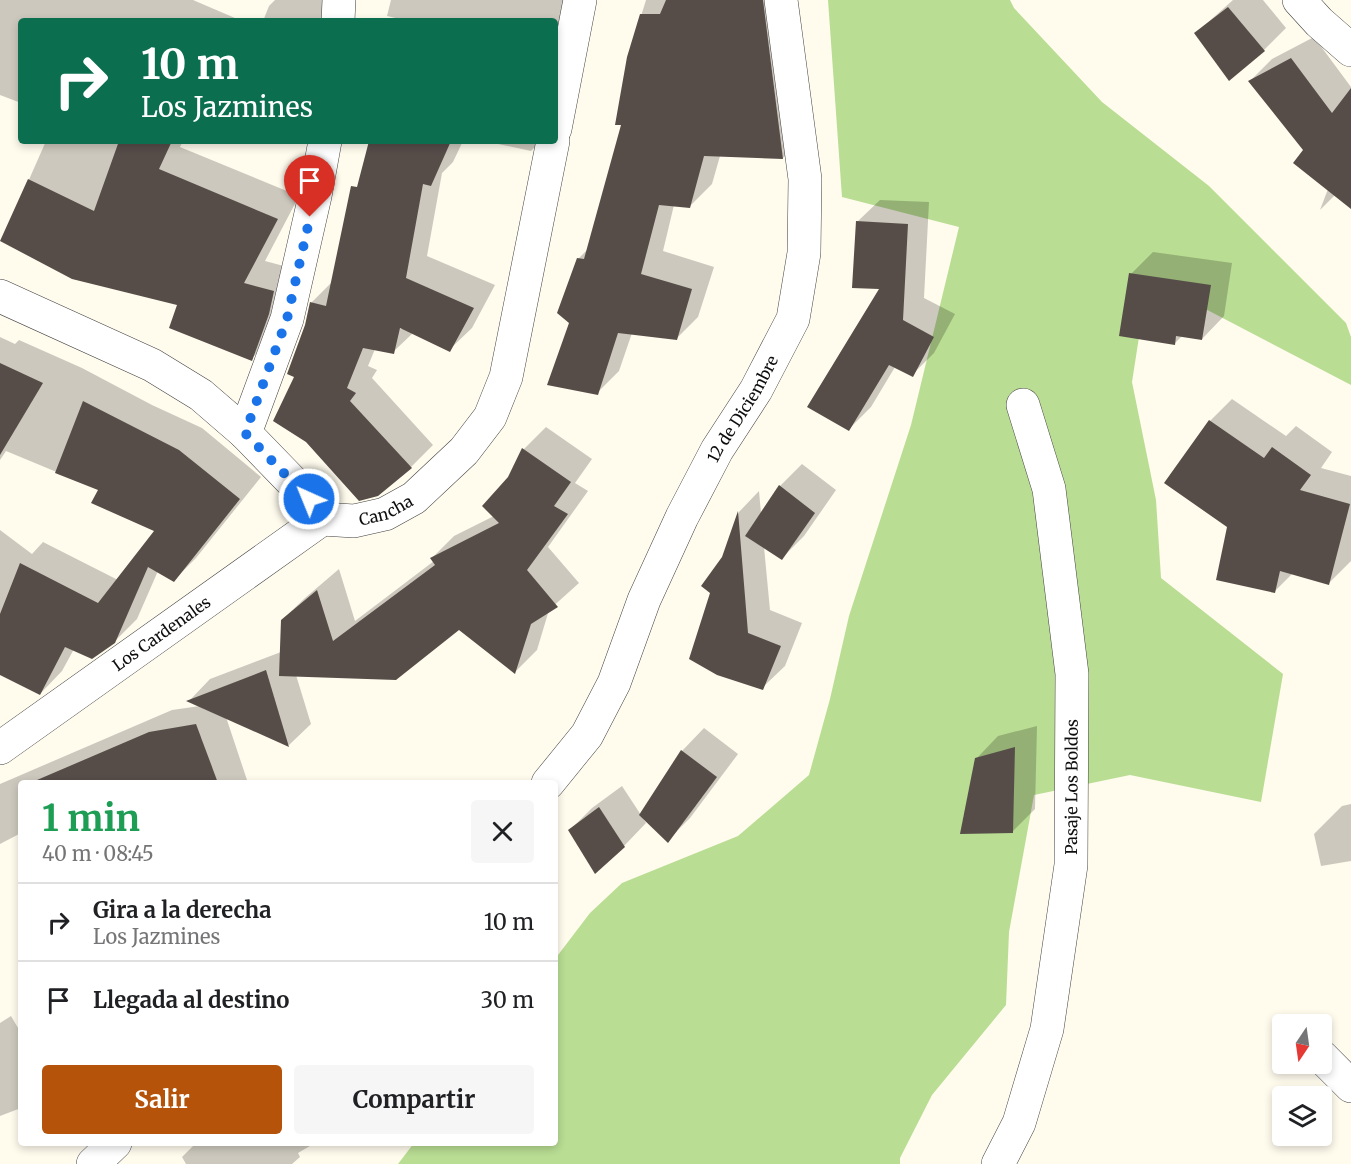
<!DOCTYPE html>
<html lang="es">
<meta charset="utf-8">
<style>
body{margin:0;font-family:Merriweather,serif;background:#f6f6f6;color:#202124;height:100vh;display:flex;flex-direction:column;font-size:22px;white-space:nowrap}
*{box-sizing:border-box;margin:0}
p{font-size:20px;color:#757577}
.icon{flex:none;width:33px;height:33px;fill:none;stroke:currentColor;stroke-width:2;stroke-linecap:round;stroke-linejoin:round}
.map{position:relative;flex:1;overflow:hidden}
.sheet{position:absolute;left:18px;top:780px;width:540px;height:366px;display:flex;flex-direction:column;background:#fff;border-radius:6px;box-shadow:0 3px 9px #0003}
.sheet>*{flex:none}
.hud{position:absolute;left:18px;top:18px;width:540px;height:126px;border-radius:6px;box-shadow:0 3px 9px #0003;background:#0b6e4f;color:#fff;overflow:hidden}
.needle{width:39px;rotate:193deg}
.fabs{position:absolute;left:1272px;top:1014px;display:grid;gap:12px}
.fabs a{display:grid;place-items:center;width:60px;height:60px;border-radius:6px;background:#fff;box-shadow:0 3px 9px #0003;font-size:30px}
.pin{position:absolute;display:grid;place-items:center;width:51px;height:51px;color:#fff;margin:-62px -26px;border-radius:50% 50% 50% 0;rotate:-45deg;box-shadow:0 0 6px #0007}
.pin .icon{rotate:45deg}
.me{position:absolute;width:66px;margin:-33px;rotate:316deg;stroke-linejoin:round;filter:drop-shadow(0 0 4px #0008)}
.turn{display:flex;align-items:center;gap:21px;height:126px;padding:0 24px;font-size:27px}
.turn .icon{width:78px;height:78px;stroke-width:2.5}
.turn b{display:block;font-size:42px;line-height:51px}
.round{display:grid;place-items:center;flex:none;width:63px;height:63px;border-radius:6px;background:#f6f6f6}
.head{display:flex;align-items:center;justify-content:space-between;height:102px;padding:0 24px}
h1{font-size:36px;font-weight:700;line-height:45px;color:#1e9e55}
.button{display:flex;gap:12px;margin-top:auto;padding:12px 24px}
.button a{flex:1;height:69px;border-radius:6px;background:#b45309;color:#fff;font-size:24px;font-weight:700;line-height:69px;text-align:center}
.button a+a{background:#f6f6f6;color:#202124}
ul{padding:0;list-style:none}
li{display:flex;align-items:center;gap:18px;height:78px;padding:0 24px;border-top:2px solid #e0e0e0}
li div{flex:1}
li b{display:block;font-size:22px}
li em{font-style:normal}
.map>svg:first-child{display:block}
</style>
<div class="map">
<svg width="1351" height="1164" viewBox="0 0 1351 1164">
<rect width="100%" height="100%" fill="#fffbed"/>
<path fill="#b9dd93" d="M828,0h182l4,8 88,94 107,84 137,137 5,14v48l-203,-106 -16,103 24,118 5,78 122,96 -22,128 -131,-27 -96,20 -25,137 -3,73 -74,90 -32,63v6h-502l16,-21h141v-184l35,-46 32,-30 116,-47 71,-61 21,-76 19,-83 62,-191 48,-198 -117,-30z"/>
<g fill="#0003" fill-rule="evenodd">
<path d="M0,0h193l49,21h-221v82l-21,-8z"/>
<path d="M275,0h53l2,21h-67l6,-15z"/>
<path d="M391,0h178l-14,46v-25h-147l-21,-5z"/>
<path d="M646,0h142l17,136 -22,22 -63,-2 -8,28 -22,22 -16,-1 -11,46 51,16 -16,50 -22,22 -44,-6 -13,38 -22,22 -27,-70 8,-64 10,-10 35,-126 5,-65z"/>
<path d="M1233,0h30l23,28 -22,22 -34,29 -34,-46z"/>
<path d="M1314,37l37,50v92l-31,31 8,-21 -23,-39 -55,-69 22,-22z"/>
<path d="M46,141h137l-3,6 119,49 -34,65 30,8 -21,68 -23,22 -72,-55 -177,-63z"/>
<path d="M371,141h92l-10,21 -11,11 -15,83 68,29 -23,43 -23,22 -36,-17 -20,19 -18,-3 -7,17 9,4 -5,8 61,67 -22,22 -115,-91 16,-74 22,-22zM372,321l30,7v1z"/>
<path d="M484,141h57l-10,10z"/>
<path d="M880,200l49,2 -5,96 31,16 -21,39 -22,22 -17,-8 -24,40 -22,22 32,-141 -24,-66z"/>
<path d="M1153,252l79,11 -8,53 -22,23 -20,-3 -7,7 -44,-69z"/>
<path d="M0,337l15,7 4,-4 63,28 70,37 50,23 59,49 -65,81 -22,22 -16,-9 -21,48 -23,23 -40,7 -12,22 -22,23 -40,-21v-143l32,24 11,-12 75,38 39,-50 -57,-40 -94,-39 -6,9z"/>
<path d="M1232,399l54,37 10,-10 36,26 -11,16 30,8v85l-22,22 -36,-10 -19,19 -45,-66 -63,-43 44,-62z"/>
<path d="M546,427l46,32 -17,24 13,8 -40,56 31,36 -30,27 -12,40 -22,22 -56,-44 -163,47 15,49 -22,21 -63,-28 22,66h-227v50l-21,11v-60l172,-74 28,-4 -11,-5 21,-22 71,-27 1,-32 23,-22 34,-29 16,52 79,-60 -2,-3 22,-22 40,-20 30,-67z"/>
<path d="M802,464l34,26 -32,46 -22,22 -18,-11 6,63 32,13 -17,43 -23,22 -38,-131 15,-45 20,-21 2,22 19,-27z"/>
<path d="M1037,726l-2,83 -22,22 -37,-72 22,-23z"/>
<path d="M704,728l34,26 -48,64 -22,22 -26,-23 4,6 -22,23 -54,-16 22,-22 30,-22 19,29 41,-64z"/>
<path d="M1351,804v57l-30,5 -7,-32 28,-28z"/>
<path d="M11,1016l10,17v75l-21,8v-93z"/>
<path d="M196,1143h119l-17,10 2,4 -8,7h-106l-4,-7z"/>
</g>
<g fill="#564d49">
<path d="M666,0h97l20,159 -79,-3 -14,52 -31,-3 -18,69 51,15 -15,51 -59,-7 -20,62 -51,-10 22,-62 -12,-10 20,-55 7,1 37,-134h-6l12,-68 13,-43h20z"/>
<path d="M1228,7l37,44 -36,30 -35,-48z"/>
<path d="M1291,58l41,55 19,-25v121l-58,-46 10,-13 -55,-69z"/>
<path d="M119,141h53l-13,28 119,50 -34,64 30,8 -5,23 -17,47 -83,-33 8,-23 -105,-26 -72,-38 28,-62 66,32z"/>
<path d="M369,141h82l-20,45 -8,-2 -17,94 68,30 -24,44 -50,-24 -6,26 -31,-6 -16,40 9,5 -6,8 62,67 -34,28 -19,5 -53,-59 -33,-21 21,-44 -7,-3 18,-49 5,-23 16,4 25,-120 6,1z"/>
<path d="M856,221l52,3 -5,96 31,17 -21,40 -24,-12 -40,66 -42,-24 72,-118 -27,-1z"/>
<path d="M1129,273l82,12 -9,55 -26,-4 -1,9 -56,-9z"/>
<path d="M0,363l43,20 -43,72z"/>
<path d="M83,401l96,49 61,49 -66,83 -26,-15 -33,76 -23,16 -27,-12 -25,48 -40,-20v-61l20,-51 78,40 56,-72 -63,-28 7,-13 -43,-17z"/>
<path d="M1209,420l55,38 8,-11 39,28 -11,15 50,14 -21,81 -49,-14 -5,22 -59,-13 11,-53 -63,-44z"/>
<path d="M522,448l49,34 -17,24 14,8 -41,56 31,37 -27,17 -16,50 -56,-44 -63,50 -117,-4 2,-56 36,-30 16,51 102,-76 -5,-7 69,-35 -17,-17 26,-29z"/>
<path d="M779,485l36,28 -33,47 -37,-24z"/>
<path d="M738,511l10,122 33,13 -18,44 -46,-15 -28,-16 21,-66 -9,-7 21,-29z"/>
<path d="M266,670l23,77 -103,-46z"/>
<path d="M196,724l22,59h-188l119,-51z"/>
<path d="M1015,747l-2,86 -53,1 15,-76z"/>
<path d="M681,750l36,27 -49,66 -29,-28z"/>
<path d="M599,807l26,40 -30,27 -27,-44z"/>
</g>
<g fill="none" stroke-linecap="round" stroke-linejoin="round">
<defs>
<g id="minor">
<path d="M338,21l1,-21"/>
<path d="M245,433l42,-114 28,-123 10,-55"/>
<path id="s1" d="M0,748l322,-229"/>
<path id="s2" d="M548,783l39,-48 27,-52 30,-83 38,-83 35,-67 39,-60 37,-71 11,-66 1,-74 -24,-179"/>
<path d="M1322,1057l29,29"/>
<path d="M93,1164l22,-21"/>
<path id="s3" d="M998,1164l21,-41 28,-94 24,-164 1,-191 -23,-185 -26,-84"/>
</g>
<g id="tertiary">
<path d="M1299,0l20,22 32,28"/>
<path d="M555,129l25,-129"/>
<path id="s4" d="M0,296l152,69 49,30 44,38 64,66 13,20 32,2 31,-7 29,-16 50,-47 26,-34 16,-40 47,-236"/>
</g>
</defs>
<use href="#minor" stroke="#404040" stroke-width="34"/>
<use href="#tertiary" stroke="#404040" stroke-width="34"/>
<use href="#minor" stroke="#fff" stroke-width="33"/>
<use href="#tertiary" stroke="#fff" stroke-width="33"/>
</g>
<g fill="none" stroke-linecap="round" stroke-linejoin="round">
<path stroke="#1a73e8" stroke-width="10" stroke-dasharray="0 18" d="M309,499l-64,-66 42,-114 23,-102"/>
</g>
<g text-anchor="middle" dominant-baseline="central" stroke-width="6" stroke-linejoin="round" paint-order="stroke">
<g font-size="16" fill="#0d0d0d" stroke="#fff">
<text stroke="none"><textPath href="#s2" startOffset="424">12 de Diciembre</textPath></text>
<text stroke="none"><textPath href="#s4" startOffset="464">Cancha</textPath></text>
<text stroke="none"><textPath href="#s1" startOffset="198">Los Cardenales</textPath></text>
<text stroke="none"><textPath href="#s3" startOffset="388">Pasaje Los Boldos</textPath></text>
</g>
</g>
</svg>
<div class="fabs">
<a><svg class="needle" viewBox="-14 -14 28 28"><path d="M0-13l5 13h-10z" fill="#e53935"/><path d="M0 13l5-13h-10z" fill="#757577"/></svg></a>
<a><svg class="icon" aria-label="layers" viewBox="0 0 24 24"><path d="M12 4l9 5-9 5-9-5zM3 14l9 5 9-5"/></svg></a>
</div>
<div class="pin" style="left:310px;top:217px;background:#d93025"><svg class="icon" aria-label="arrive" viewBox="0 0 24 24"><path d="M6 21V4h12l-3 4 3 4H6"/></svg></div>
<svg class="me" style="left:309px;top:499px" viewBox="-20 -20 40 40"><circle r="17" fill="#1a73e8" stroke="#fff" stroke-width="3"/><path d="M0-11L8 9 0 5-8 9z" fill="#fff"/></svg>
<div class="hud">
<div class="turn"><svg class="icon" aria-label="right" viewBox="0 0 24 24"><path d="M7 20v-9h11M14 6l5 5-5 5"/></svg><div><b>10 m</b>Los Jazmines</div></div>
</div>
<section class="sheet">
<div class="head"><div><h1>1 min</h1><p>40 m · 08:45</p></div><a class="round"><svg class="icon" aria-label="close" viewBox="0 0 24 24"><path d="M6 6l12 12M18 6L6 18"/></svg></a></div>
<ul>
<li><svg class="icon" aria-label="right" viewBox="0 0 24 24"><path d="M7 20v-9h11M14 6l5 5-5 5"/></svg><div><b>Gira a la derecha</b><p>Los Jazmines</p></div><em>10 m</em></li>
<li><svg class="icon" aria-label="arrive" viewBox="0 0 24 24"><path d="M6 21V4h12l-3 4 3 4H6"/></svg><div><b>Llegada al destino</b></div><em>30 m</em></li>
</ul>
<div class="button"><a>Salir</a><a>Compartir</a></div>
</section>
</div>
